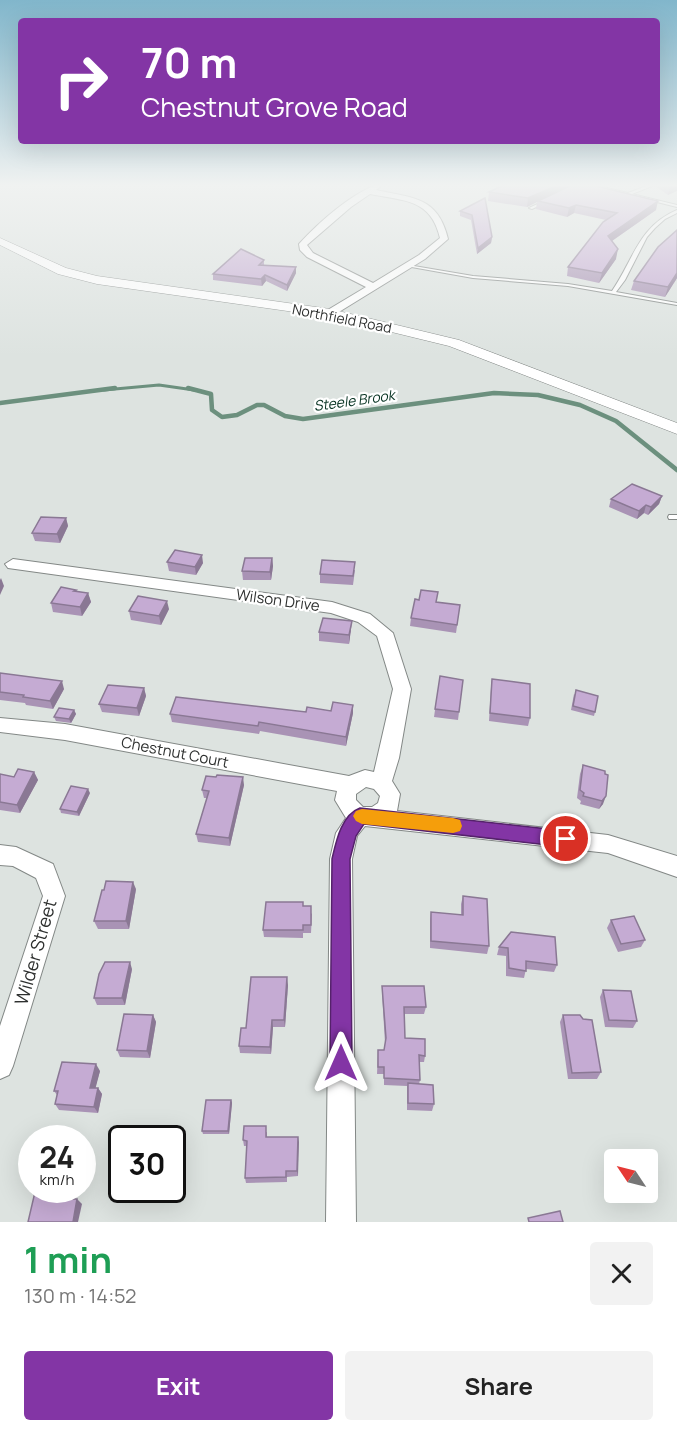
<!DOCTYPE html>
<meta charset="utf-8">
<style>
body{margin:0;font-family:Manrope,sans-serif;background:#f2f2f2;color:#222;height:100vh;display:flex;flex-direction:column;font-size:22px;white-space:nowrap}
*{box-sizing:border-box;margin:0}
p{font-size:20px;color:#767676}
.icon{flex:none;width:33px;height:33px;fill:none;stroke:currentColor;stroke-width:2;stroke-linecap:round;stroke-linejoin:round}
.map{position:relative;height:1222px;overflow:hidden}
.panel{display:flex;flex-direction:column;background:#fff;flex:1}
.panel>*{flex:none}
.hud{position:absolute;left:18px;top:18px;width:642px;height:126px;border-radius:6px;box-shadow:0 6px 24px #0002;background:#8335a5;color:#fff;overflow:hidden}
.needle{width:39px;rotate:305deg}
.controls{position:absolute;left:604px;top:1149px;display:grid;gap:12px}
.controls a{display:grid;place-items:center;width:54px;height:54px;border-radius:6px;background:#fff;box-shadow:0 6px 24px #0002;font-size:30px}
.speed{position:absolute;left:18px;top:1125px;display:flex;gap:12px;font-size:30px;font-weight:700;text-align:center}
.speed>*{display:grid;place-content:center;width:78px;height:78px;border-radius:50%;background:#fff;box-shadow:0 6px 24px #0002;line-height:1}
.speed small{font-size:15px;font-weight:400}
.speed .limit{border:3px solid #111;border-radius:9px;background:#fff;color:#111}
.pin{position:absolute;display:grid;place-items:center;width:51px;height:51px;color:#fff;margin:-26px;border:3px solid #fff;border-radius:50%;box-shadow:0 2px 6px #0007}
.me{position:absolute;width:66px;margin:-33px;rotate:0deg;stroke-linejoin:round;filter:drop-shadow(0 0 4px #0008)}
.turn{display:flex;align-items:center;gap:21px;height:126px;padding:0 24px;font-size:27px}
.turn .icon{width:78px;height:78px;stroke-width:2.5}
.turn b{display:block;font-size:42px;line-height:51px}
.round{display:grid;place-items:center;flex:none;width:63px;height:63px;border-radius:6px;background:#f2f2f2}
.headline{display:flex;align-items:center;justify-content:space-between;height:102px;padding:0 24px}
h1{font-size:36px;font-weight:700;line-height:45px;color:#1e9e55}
.primary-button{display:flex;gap:12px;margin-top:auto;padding:12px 24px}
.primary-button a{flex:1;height:69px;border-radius:6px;background:#8335a5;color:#fff;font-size:24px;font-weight:700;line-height:69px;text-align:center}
.primary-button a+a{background:#f2f2f2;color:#222}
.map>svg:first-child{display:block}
</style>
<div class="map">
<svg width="677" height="1222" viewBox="0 0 677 1222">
<rect width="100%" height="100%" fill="#dde3e0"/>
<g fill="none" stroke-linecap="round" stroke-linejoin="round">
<path stroke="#6c907e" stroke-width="3" d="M104,390l55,-5 35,5"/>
<g stroke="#6c907e" stroke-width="4.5">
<path d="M188,388l23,6 1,16 10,7 15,-2 20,-10h7l21,11 18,3 191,-26 44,2 42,10 36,16 61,49"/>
<path d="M0,403l115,-15"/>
</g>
<defs>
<g id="service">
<path d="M589,185h5l34,8 21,-8h4l-1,1 -20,8 45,11v2z"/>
<path d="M546,200l3,1 -17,8 -3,-1z"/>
<path d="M677,210v3l-12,6 -10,9 -8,9 -22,43 -9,12 61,11v2l-109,-19 -95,-8 -67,-12 2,-1 65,11 95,8 44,7c22,-32 26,-64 65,-81z"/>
<path d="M669,515h8v4h-8l-1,-2z"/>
</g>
<g id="minor">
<path d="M376,185l4,2 -4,3c38,8 62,7 72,49l-23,20 -91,56h-8v-4l40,-24 -59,-30 -7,-7 -1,-6c20,-22 51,-49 77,-59zM370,194c35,7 61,5 70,44l-21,17 -46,28 -60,-30 -6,-8 44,-38z"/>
<path d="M13,559l319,43 38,12 23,19 18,56 -12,69 -7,23 8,13 -3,17 211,24 69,21v21l-69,-24 -243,-27 -8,10 -5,23 4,363h-30l4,-363 6,-26 10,-15 -11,-18 2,-9 -272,-51 -65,-8v-14l65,6 284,52 16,-6 9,2 19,-83 -16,-53 -19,-14 -27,-9 -323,-45 -3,-4zM366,787l8,2 6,7 -2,7 -6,4h-9l-7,-7v-6z"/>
<path d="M0,845l16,2 37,17 12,32 -52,170 -4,9 -9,4v-53l43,-130 -7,-18 -23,-12 -13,-1z"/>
</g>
<path id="tertiary" d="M0,238l66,30 31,8 233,33 129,31 218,83v11l-228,-88 -119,-29 -233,-33 -39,-10 -58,-29z"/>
</defs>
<use href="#service" stroke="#838886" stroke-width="2"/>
<use href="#minor" stroke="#838886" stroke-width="2"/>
<use href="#tertiary" stroke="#838886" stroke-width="1"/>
<use href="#service" fill="#fff" fill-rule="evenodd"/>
<use href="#minor" fill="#fff" fill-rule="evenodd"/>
<use href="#tertiary" fill="#fff" fill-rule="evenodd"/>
</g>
<g fill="#a993b5">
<path d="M569,185l-1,1 88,24 -44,31 4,18 -17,24 -32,-7 1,-9 38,-47 -32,-7 -7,4 -31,-8 1,-7 -10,5 -39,-6 1,-9z"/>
<path d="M654,185h23l-9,10z"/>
<path d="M485,198l7,39 -1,6 -14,11 -6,-34 -11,-4v-5z"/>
<path d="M264,260v5l32,8 -9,18 -21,-10 -4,5 -49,-6v-6z"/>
<path d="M677,278l-12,19 -34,-7 3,-9z"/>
<path d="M662,496l-3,8 -11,11 -4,-2 -7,6 -28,-12 2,-8z"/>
<path d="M66,518l2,8 -8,17 -25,-2 -3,-8z"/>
<path d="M272,558l1,8 -2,14h-28l-1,-9z"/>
<path d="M167,562l36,1 -7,12 -27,-4z"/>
<path d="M355,570l-2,15 -33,-2v-9z"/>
<path d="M76,592l12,1 3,9 -9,14 -29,-4 -2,-9z"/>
<path d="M437,602l23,3 -4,28 -46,-7 1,-8z"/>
<path d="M169,609l-8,16 -30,-5 -2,-9z"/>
<path d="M351,629l-2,15 -30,-3v-9z"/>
<path d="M0,673l64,16 -11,20 -27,-4 -1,-2 -25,-3z"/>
<path d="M440,676l23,4 -5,40 -24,-3z"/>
<path d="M492,679l38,39 -2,8 -39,-5 2,-34z"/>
<path d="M144,688l2,8 -7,20 -37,-4 -3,-8z"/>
<path d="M574,694l21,18 -1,4 -23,-6z"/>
<path d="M353,705v8l-7,33 -86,-15 -1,3 -87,-12 -2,-8 161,-3z"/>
<path d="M74,710l2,4 -5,9 -15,-2 -2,-4z"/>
<path d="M583,765l22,9 -2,30 -4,5 -19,-5 1,-3 -4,-3 3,-24z"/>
<path d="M34,772l4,8 -18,33 -20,-3v-36l14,3z"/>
<path d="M216,777l28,8 -14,61 -32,-4 -2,-8 11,-36h-3l-2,-8z"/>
<path d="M90,793l-11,23 -18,-3 -1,-4z"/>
<path d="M136,889l-7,40h-31l-4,-8z"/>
<path d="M463,896l26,50 -2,8 -57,-6v-28l1,-8 30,3v-11z"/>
<path d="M303,902v4l9,8 -1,19h-8v5l-39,-1 -1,-7z"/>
<path d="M611,920l34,20 -4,7 -23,5 -11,-24z"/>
<path d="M511,932l46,33 -3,7 -28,-3 -2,9 -18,-2v-20l-9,-1 2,-8z"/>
<path d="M132,969l-7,36h-28l-3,-7z"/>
<path d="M288,985l-3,42h-12l-2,27 -31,-1 -1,-7 7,-18z"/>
<path d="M382,986l44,21 -2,7h-20l1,24 20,18 -1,6h-5l1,18 -1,4 15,20 -2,7 -25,-1v-24l-23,-1v-11h-7l1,-24h6l1,-7 -3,-50z"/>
<path d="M603,990l34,31 -4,7 -28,-1 -5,-30z"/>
<path d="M153,1015l3,7 -6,36 -30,-1 -3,-7z"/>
<path d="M563,1015l38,57 -4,7h-29l-8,-57z"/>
<path d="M100,1071l-5,17h3l4,6 -4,19 -39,-3 -4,-6 2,-9 -3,-4z"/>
<path d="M231,1100l1,3 -3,31h-26l-1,-3z"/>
<path d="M267,1132v5h31v39l-11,1v5l-41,1 -1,-5 2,-32h-3l-1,-6z"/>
</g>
<g fill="#8a7894">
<path d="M558,185h11l-1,2 -30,14 -1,1 -10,5 1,-9z"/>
<path d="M674,185h3v6l-9,4 2,-9z"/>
<path d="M658,201l-2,9 -50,35 2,-9z"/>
<path d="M576,205l-2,8 -7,4 2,-9z"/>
<path d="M492,237l-1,6 -14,11 1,-6z"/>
<path d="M618,249l-2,10 -17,24 3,-10z"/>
<path d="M296,267v6l-9,18v-6z"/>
<path d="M677,273v5l-12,19 3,-10z"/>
<path d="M265,275l1,6 -4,5 -1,-7z"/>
<path d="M662,496l-3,8 -11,11 3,-8z"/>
<path d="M646,505l-2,8 -7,6 2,-8z"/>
<path d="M66,518l2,8 -8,17 -3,-9z"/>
<path d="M202,555l1,8 -7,12 -1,-8z"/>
<path d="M272,558l1,8 -2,14 -1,-8z"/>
<path d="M1,578l3,8 -4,9v-15z"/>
<path d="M88,593l3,9 -9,14 -2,-9z"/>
<path d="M167,601l2,8 -8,16 -2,-9z"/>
<path d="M352,621l-1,8 -2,15v-9z"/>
<path d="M62,681l2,8 -11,20 -3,-8z"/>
<path d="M144,688l2,8 -7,20 -2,-8z"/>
<path d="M353,705v8l-7,33v-9z"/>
<path d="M74,710l2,4 -5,9 -2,-4z"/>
<path d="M34,772l4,8 -18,33 -3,-8z"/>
<path d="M243,777l1,8 -14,61 -1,-8z"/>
<path d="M88,789l2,4 -11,23 -2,-4z"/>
<path d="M606,796l-3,8 -4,5 3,-8z"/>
<path d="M133,882l3,7 -7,40 -3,-8z"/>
<path d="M130,962l2,7 -7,36 -3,-7z"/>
<path d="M287,977l1,8 -3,42 -1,-7z"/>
<path d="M153,1015l3,7 -6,36 -3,-7z"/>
<path d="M272,1020l1,7 -2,27 -1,-7z"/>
<path d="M96,1064l4,7 -6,23 -4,-6z"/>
<path d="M98,1088l4,6 -4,19 -4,-6z"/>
<path d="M231,1100l1,3 -3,31 -1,-3z"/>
<path d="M298,1137l1,5 -1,34 -1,-5z"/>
<path d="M69,1192l4,5 -1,7 -5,-5z"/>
<path d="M77,1199l5,5 -4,18h-5z"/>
</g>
<g fill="#c5abd3" stroke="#8a7894" stroke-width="1.5">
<path d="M504,185h54l-30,13 -39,-6z"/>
<path d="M572,185h20l66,16 -50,35 10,13 -16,24 -34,-6 35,-45 14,-9 -41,-8 -7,3 -31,-7z"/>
<path d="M485,198l7,39 -14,11 -6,-33 -12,-4z"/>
<path d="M677,230v43l-9,14 -34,-6 24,-34z"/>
<path d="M241,249l23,11 -5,5 37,2 -9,18 -22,-10 -4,4 -48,-5z"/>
<path d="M632,484l30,12 -11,11 -5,-2 -7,6 -28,-12z"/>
<path d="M41,517l25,1 -9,16 -25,-1z"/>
<path d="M175,550l27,5 -7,12 -28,-5z"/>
<path d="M245,558h27l-2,14 -28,-1z"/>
<path d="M322,560l33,2 -2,14 -33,-2z"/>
<path d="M61,587l15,3 -2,1 14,2 -8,14 -29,-4z"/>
<path d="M421,590l17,2 -2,10 24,3 -3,20 -46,-7 4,-19 4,1z"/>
<path d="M138,596l29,5 -8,15 -30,-5z"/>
<path d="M323,618l29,3 -3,14 -30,-3z"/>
<path d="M0,673l62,8 -12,20 -27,-4 1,-2 -24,-3z"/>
<path d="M440,676l23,4 -4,32 -24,-3z"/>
<path d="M492,679l38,5v34l-40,-5z"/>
<path d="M108,685l36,3 -7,20 -38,-4z"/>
<path d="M576,690l22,6 -3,16 -22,-6z"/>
<path d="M176,697l130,15 1,-5 24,4 2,-9 20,3 -7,32 -87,-15 -1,4 -88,-12z"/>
<path d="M59,708l15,2 -5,9 -15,-2z"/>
<path d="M583,765l22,6v3l3,1 -2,21 -4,5 -19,-5 1,-3 -4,-3z"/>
<path d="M18,769l16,3 -17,33 -17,-3v-28l14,3z"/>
<path d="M217,775l26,2 -14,61 -33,-4 13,-43 -7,-1 4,-14 10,1z"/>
<path d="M71,786l17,3 -11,23 -17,-3z"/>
<path d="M106,881l27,1 -7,39h-32l8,-31h2z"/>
<path d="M463,896l24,3 2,47 -58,-5v-29l32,3z"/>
<path d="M266,902h37v4h8v19h-8v5h-40z"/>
<path d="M634,916l11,24 -24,4 -10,-24z"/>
<path d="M511,932l44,5 2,28 -31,-4v10l-17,-3 -1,-20 -9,-1z"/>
<path d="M105,962h25l-8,36h-28l5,-24z"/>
<path d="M251,977h36l-3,43h-12l-2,27 -31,-1 2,-18h5z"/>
<path d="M382,986h42l2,21h-22l1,31 20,1v17l-6,-1 1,25 -36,-2v-11h-6v-17h6l2,-12z"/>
<path d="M603,990l28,1 6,30 -28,-1z"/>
<path d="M124,1014l29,1 -6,36 -30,-1z"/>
<path d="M563,1015h17l3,4 9,1 9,52 -29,1z"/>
<path d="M62,1062l34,2 -6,24h8l-4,19 -39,-3 3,-13h-4z"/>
<path d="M408,1083l25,2 1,19 -26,-1z"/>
<path d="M206,1100h25l-3,31h-26z"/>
<path d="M244,1126h22v11h32l-1,34h-11v6l-41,1 2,-37 -4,-1z"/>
<path d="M35,1192h34l-2,7h10l-4,23h-45z"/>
<path d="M560,1211l3,11h-34l-1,-4z"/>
</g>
<linearGradient id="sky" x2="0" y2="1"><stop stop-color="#81b6cb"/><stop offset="0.52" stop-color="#f0f2f1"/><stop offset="1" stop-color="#f0f2f1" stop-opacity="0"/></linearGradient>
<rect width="677" height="356" fill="url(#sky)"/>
<path fill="#8335a5" stroke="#55226b" stroke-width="1.5" d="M360,808l206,23 6,3 3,5 -3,6 -6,2 -202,-23 -8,12 -6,23 2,204 -3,8 -8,3 -7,-3 -4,-8 2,-204c4,-17 9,-44 28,-51z"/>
<path fill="#f59e0b" d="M362,809l91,9 7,2 2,6 -2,5 -7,2 -91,-9 -6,-3 -3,-5 3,-5z"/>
<g text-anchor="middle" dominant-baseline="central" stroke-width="4.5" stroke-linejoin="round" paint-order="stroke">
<g font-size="14" fill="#2e302f" stroke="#fff">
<text transform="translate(342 318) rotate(11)">Northfield Road</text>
</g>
<g font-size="14" font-style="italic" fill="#063221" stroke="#fff">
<text transform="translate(354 400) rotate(-8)">Steele Brook</text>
</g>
<g font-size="15" fill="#2e302f" stroke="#fff">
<text transform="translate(278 600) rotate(8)">Wilson Drive</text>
<text transform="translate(175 752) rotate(11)">Chestnut Court</text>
</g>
<g font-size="18" fill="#2e302f" stroke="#fff">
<text transform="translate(35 952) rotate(-74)">Wilder Street</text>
</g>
</g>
</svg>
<div class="controls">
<a><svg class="needle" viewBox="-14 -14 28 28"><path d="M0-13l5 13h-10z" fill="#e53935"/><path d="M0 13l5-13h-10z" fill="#767676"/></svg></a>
</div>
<div class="speed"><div>24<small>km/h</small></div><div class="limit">30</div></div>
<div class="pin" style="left:566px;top:839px;background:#d93025"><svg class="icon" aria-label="arrive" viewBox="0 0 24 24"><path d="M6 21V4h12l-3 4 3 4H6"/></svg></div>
<svg class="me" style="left:341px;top:1063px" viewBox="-20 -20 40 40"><path d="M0-17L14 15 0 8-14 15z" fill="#8335a5" stroke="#fff" stroke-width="4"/></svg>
<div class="hud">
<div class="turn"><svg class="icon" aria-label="right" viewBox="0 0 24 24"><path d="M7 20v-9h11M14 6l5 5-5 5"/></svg><div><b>70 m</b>Chestnut Grove Road</div></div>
</div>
</div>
<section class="panel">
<div class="headline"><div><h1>1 min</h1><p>130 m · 14:52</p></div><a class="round"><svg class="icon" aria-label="close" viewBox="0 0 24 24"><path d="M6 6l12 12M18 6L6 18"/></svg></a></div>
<div class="primary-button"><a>Exit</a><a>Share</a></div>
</section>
